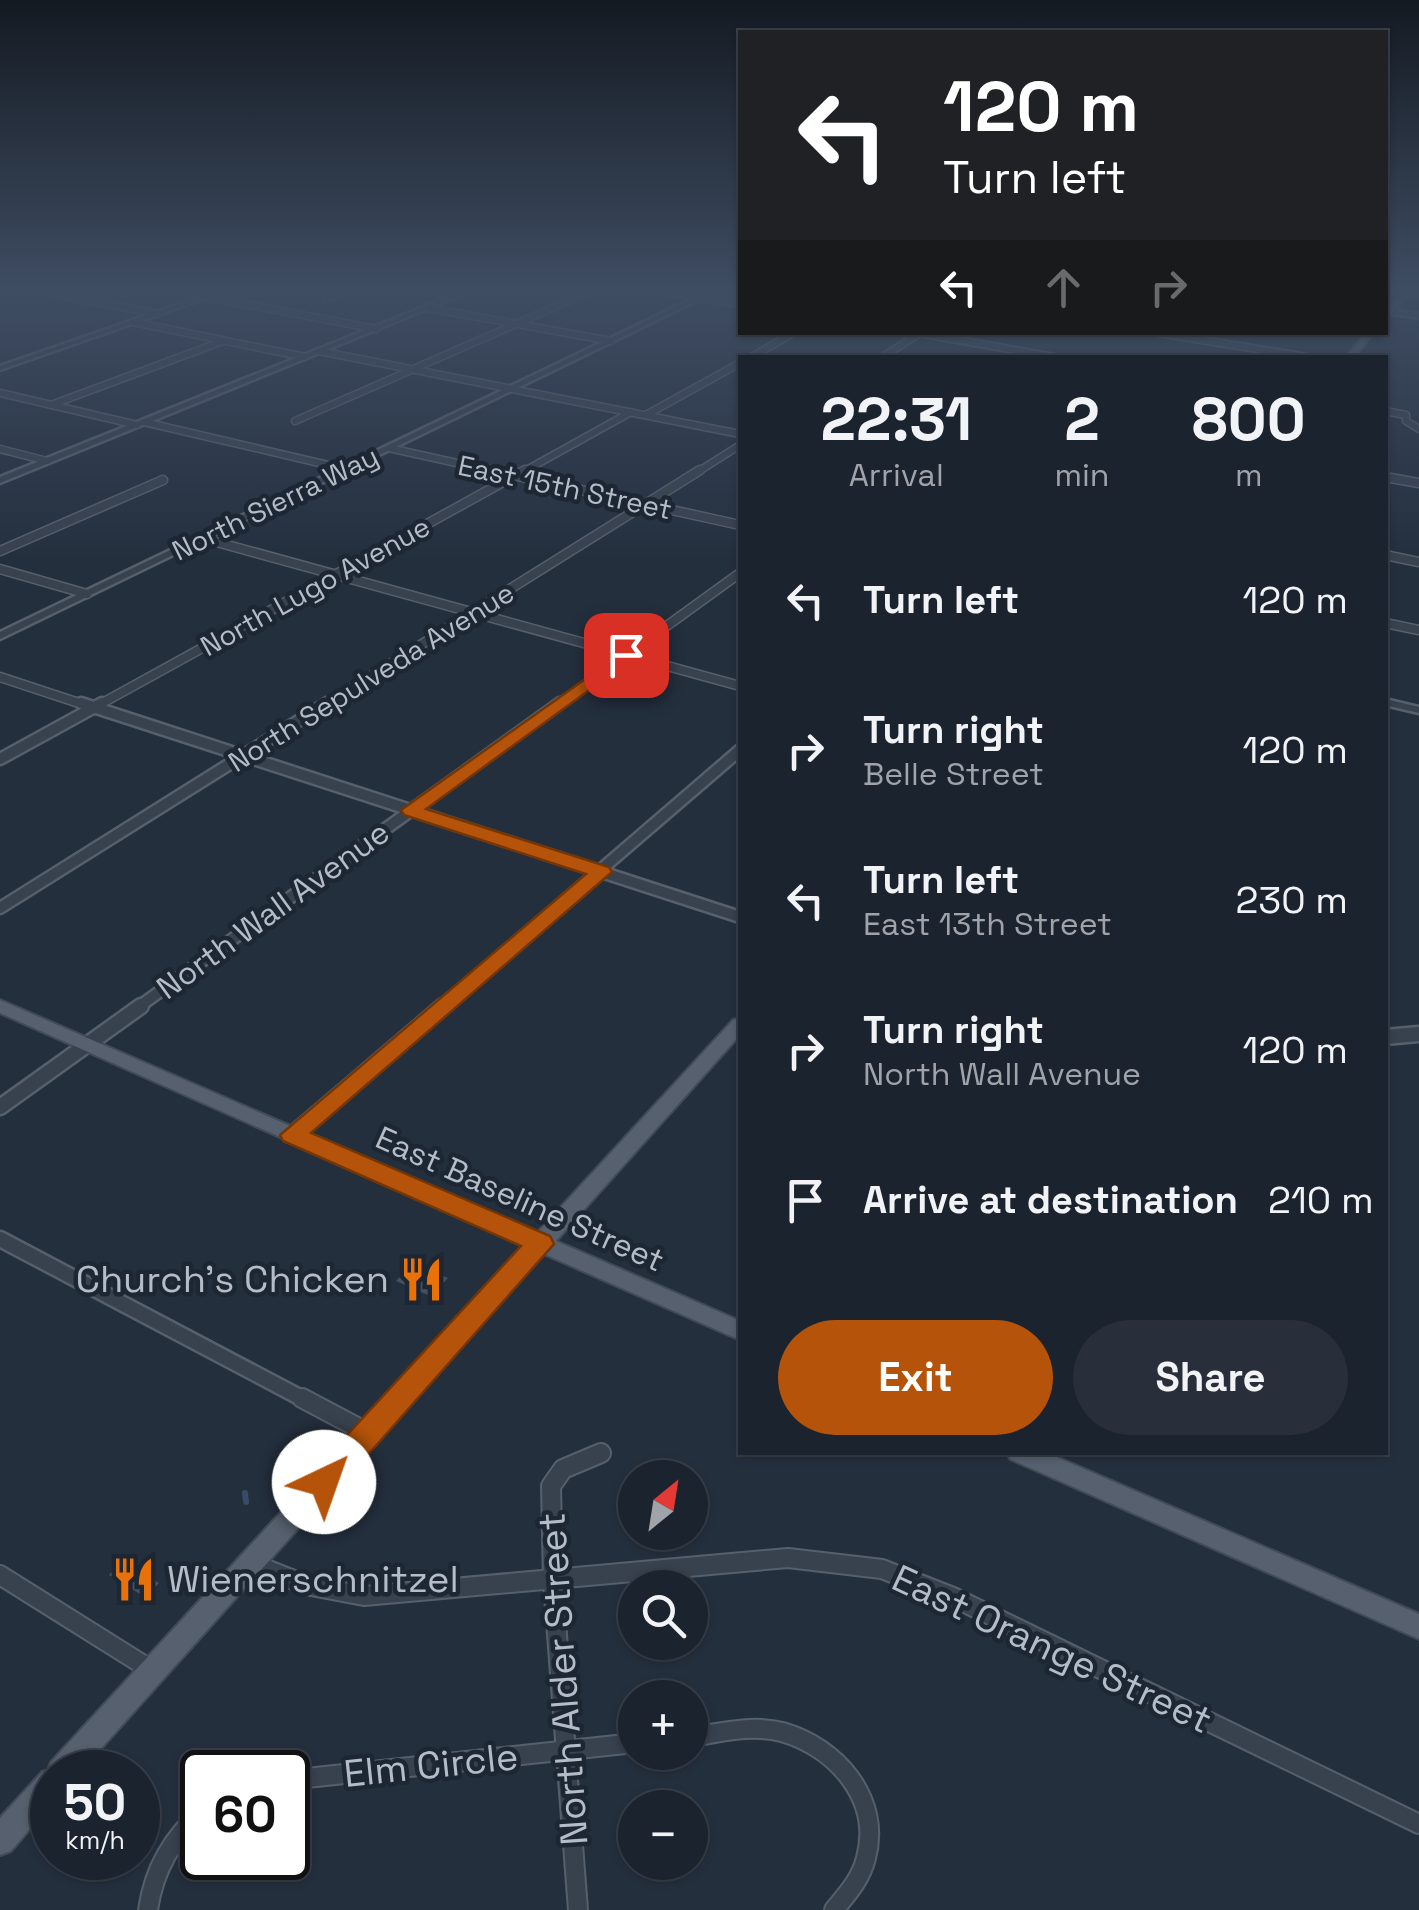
<!DOCTYPE html>
<meta charset="utf-8">
<style>
body{margin:0;font-family:"Space Grotesk",sans-serif;background:#282f3a;color:#f1f3f6;height:100vh;display:flex;flex-direction:column;font-size:38px;white-space:nowrap}
*{box-sizing:border-box;margin:0}
p{font-size:32px;color:#a0a4aa}
.icon{flex:none;width:55px;height:55px;fill:none;stroke:currentColor;stroke-width:2;stroke-linecap:round;stroke-linejoin:round}
.map{position:relative;flex:1;overflow:hidden}
.details{position:absolute;left:738px;top:355px;width:650px;height:1100px;display:flex;flex-direction:column;background:#1b232e;border-radius:0px;box-shadow:0 2px 8px #0004,0 0 0 2px #39404a}
.details>*{flex:none}
.top-card{position:absolute;left:738px;top:30px;width:650px;height:305px;border-radius:0px;box-shadow:0 2px 8px #0004,0 0 0 2px #39404a;background:#202124;color:#fff;overflow:hidden}
.needle{width:65px;rotate:30deg}
.fabs{position:absolute;left:618px;top:1460px;display:grid;gap:20px}
.fabs a{display:grid;place-items:center;width:90px;height:90px;border-radius:50%;background:#1b232e;box-shadow:0 2px 8px #0004,0 0 0 2px #39404a;font-size:50px}
.speed{position:absolute;left:30px;top:1750px;display:flex;gap:20px;font-size:50px;font-weight:700;text-align:center}
.speed>*{display:grid;place-content:center;width:130px;height:130px;border-radius:50%;background:#1b232e;box-shadow:0 2px 8px #0004,0 0 0 2px #39404a;line-height:1}
.speed small{font-size:25px;font-weight:400}
.speed .limit{border:5px solid #111;border-radius:15px;background:#fff;color:#111}
.pin{position:absolute;display:grid;place-items:center;width:85px;height:85px;color:#fff;margin:-42px;border-radius:20px;box-shadow:0 5px 15px #0006}
.me{position:absolute;width:110px;margin:-55px;rotate:42deg;stroke-linejoin:round;filter:drop-shadow(0 0 8px #0008)}
.turn{display:flex;align-items:center;gap:35px;height:210px;padding:0 40px;font-size:45px}
.turn .icon{width:130px;height:130px;stroke-width:2.5}
.turn b{display:block;font-size:70px;line-height:85px}
.lanes{display:flex;align-items:center;height:95px;padding:0 40px;background:#0003;justify-content:center;gap:50px;direction:ltr}
.lanes .off{opacity:.35}
.eta{display:flex;justify-content:space-evenly;align-items:center;height:170px;text-align:center}
.eta b{font-size:60px;font-weight:700;line-height:70px}
.cta{display:flex;gap:20px;margin-top:auto;padding:20px 40px}
.cta a{flex:1;height:115px;border-radius:60px;background:#b45309;color:#fff;font-size:40px;font-weight:700;line-height:115px;text-align:center}
.cta a+a{background:#282f3a;color:#f1f3f6}
ul{padding:0;list-style:none}
li{display:flex;align-items:center;gap:30px;height:150px;padding:0 40px}
li div{flex:1}
li b{display:block;font-size:38px}
li em{font-style:normal}
.map>svg:first-child{display:block}
</style>
<div class="map">
<svg width="1419" height="1910" viewBox="0 0 1419 1910">
<rect width="100%" height="100%" fill="#242f3e"/>
<g fill="none" stroke-linecap="round" stroke-linejoin="round">
<path stroke="#394c67" stroke-width="6" d="M245,1493l1,9"/>
</g>
<g fill="#455162">
<path d="M413,1262l35,16 -18,18 -34,-15z"/>
<path d="M122,1561l37,22 -14,14 -36,-22z"/>
</g>
<g fill="none" stroke-linecap="round" stroke-linejoin="round">
<defs>
<g id="minor-far4">
<path d="M47,292l111,22"/>
<path d="M667,292l73,12"/>
<path d="M208,297l168,32"/>
<path d="M326,299l18,-7"/>
<path d="M428,308l183,33"/>
<path d="M133,322l172,35"/>
<path d="M913,332l147,26"/>
<path d="M1152,332l161,26"/>
<path d="M319,351l421,83"/>
<path d="M750,358l45,-26"/>
<path d="M881,358l39,-25"/>
<path d="M0,393l137,32"/>
<path d="M51,405l172,-64"/>
<path d="M1385,411l21,4v6l13,8"/>
<path d="M646,415l94,-52"/>
<path d="M295,421l294,-129"/>
<path d="M144,422l201,47"/>
<path d="M389,448l113,25"/>
<path d="M0,449l47,12"/>
<path d="M521,473l110,-61"/>
<path d="M696,473l44,-28"/>
</g>
<g id="minor-far3">
<path d="M490,470l250,55"/>
<path d="M1385,477l34,6"/>
<path d="M202,538l538,148"/>
<path d="M0,551l163,-71"/>
<path d="M1385,555l34,7"/>
<path d="M0,569l87,25"/>
<path d="M1385,623l34,7"/>
<path d="M0,677l88,29"/>
<path d="M97,706l428,-236"/>
<path d="M323,706l377,-236"/>
<path d="M556,706l184,-133"/>
</g>
<g id="minor-far2">
<path d="M81,703l659,214"/>
<path d="M0,759l102,-56"/>
<path d="M0,908l327,-205"/>
<path d="M137,1008l423,-305"/>
<path d="M440,1008l300,-258"/>
</g>
<g id="minor-far1">
<path d="M1385,1037l34,-3"/>
<path d="M0,1107l141,-101"/>
<path d="M292,1135l151,-129"/>
<path d="M0,1239l307,162"/>
</g>
<g id="minor">
<path d="M302,1398l66,35"/>
<path d="M251,1563l55,22 58,11 424,-38 94,11 71,28 466,227"/>
<path d="M0,1575l153,96"/>
<path d="M690,1737c29,-4 62,-13 92,-5 54,15 100,67 84,126 -5,21 -19,36 -32,52"/>
<path d="M288,1780l347,-37"/>
<path d="M148,1910c6,-41 24,-71 54,-99"/>
<path d="M578,1910l-25,-328 -2,-96 12,-17 38,-16"/>
</g>
<g id="tertiary">
<path d="M214,292h10l-224,78v-4z"/>
<path d="M460,292h9l-469,191v-6z"/>
<path d="M706,292h9l-715,347v-7z"/>
<path d="M1390,310l29,4v4l-31,-5z"/>
<path d="M1385,699l34,8v6l-34,-8z"/>
</g>
<g id="primary">
<path d="M1403,292h9l-27,28v-8z"/>
<path d="M1366,332h9l-21,26h-9z"/>
<path d="M0,1000l537,233 196,-213 7,-2v17l-184,206 184,80v19l-196,-86 -464,518h-28v31l-41,48 -11,4v-37l42,-46 6,-2 3,-8 475,-516 -526,-233z"/>
<path d="M1007,1452h38l374,162v25l-409,-180z"/>
</g>
</defs>
<use href="#minor-far4" stroke="#565f6c" stroke-width="9"/>
<use href="#minor-far3" stroke="#565f6c" stroke-width="11"/>
<use href="#minor-far2" stroke="#565f6c" stroke-width="15"/>
<use href="#minor-far1" stroke="#565f6c" stroke-width="19"/>
<use href="#minor" stroke="#565f6c" stroke-width="22"/>
<use href="#tertiary" stroke="#565f6c" stroke-width="5"/>
<use href="#primary" stroke="#414a57" stroke-width="4"/>
<use href="#minor-far4" stroke="#38414e" stroke-width="6"/>
<use href="#minor-far3" stroke="#38414e" stroke-width="8"/>
<use href="#minor-far2" stroke="#38414e" stroke-width="10"/>
<use href="#minor-far1" stroke="#38414e" stroke-width="14"/>
<use href="#minor" stroke="#38414e" stroke-width="18"/>
<use href="#tertiary" fill="#38414e" fill-rule="evenodd"/>
<use href="#primary" fill="#56606e" fill-rule="evenodd"/>
</g>
<linearGradient id="sky" x2="0" y2="1"><stop stop-color="#141a22"/><stop offset="0.52" stop-color="#3f4d63"/><stop offset="1" stop-color="#3f4d63" stop-opacity="0"/></linearGradient>
<rect width="1419" height="560" fill="url(#sky)"/>
<path fill="#b45309" stroke="#753606" stroke-width="2.5" d="M626,650l6,2v7l-206,150 183,58 3,5 -301,261 239,103 4,8 -218,247 -12,4 -11,-4 -5,-9 5,-10 208,-226 -238,-105 -3,-6 306,-261 -182,-59 -3,-5z"/>
<defs>
<symbol id="restaurant-bare" viewBox="-9 -9 18 18"><path d="M-5-6h1v4h1v-4h1v4h1v-4h1v5L-1.5 .5V6h-2V.5L-5-1ZM5-6V6H3V1.5H1.5Q1.5-4 5-6Z" fill="#e8710a" stroke="#1d2633" stroke-width="2.5" paint-order="stroke"/></symbol>
</defs>
<g fill-rule="evenodd">
<use href="#restaurant-bare" x="390" y="1248" width="63" height="63"/>
<use href="#restaurant-bare" x="102" y="1548" width="63" height="63"/>
</g>
<g text-anchor="middle" dominant-baseline="central" stroke-width="9" stroke-linejoin="round" paint-order="stroke">
<g font-size="28" fill="#b4bcc9" stroke="#1d2633">
<text transform="translate(565 487) rotate(12)">East 15th Street</text>
<text transform="translate(275 503) rotate(-26)">North Sierra Way</text>
<text transform="translate(315 586) rotate(-29)">North Lugo Avenue</text>
<text transform="translate(371 677) rotate(-32)">North Sepulveda Avenue</text>
</g>
<g font-size="32" fill="#b4bcc9" stroke="#1d2633">
<text transform="translate(273 910) rotate(-36)">North Wall Avenue</text>
<text transform="translate(520 1199) rotate(24)">East Baseline Street</text>
</g>
<g font-size="38" fill="#b4bcc9" stroke="#1d2633" text-anchor="end">
<text x="389" y="1279">Church's Chicken</text>
<text x="167" y="1579" text-anchor="start">Wienerschnitzel</text>
</g>
<g font-size="38" fill="#b4bcc9" stroke="#1d2633">
<text transform="translate(1052 1649) rotate(25)">East Orange Street</text>
<text transform="translate(563 1679) rotate(-94)">North Alder Street</text>
<text transform="translate(431 1765) rotate(-6)">Elm Circle</text>
</g>
</g>
</svg>
<div class="fabs">
<a><svg class="needle" viewBox="-14 -14 28 28"><path d="M0-13l5 13h-10z" fill="#e53935"/><path d="M0 13l5-13h-10z" fill="#a0a4aa"/></svg></a>
<a><svg class="icon" aria-label="search" viewBox="0 0 24 24"><circle cx="10" cy="10" r="6"/><path d="M15 15l6 6"/></svg></a>
<a>+</a>
<a>−</a>
</div>
<div class="speed"><div>50<small>km/h</small></div><div class="limit">60</div></div>
<div class="pin" style="left:626px;top:655px;background:#d93025"><svg class="icon" aria-label="arrive" viewBox="0 0 24 24"><path d="M6 21V4h12l-3 4 3 4H6"/></svg></div>
<svg class="me" style="left:324px;top:1482px" viewBox="-20 -20 40 40"><circle r="19" fill="#fff"/><path d="M0-13L10 11 0 6-10 11z" fill="#b45309"/></svg>
<div class="top-card">
<div class="turn"><svg class="icon" aria-label="left" viewBox="0 0 24 24"><path d="M17 20v-9H6M10 6l-5 5 5 5"/></svg><div><b>120 m</b>Turn left</div></div>
<div class="lanes"><svg class="icon" aria-label="left" viewBox="0 0 24 24"><path d="M17 20v-9H6M10 6l-5 5 5 5"/></svg><svg class="icon off" aria-label="ahead" viewBox="0 0 24 24"><path d="M12 20V5M6 11l6-6 6 6"/></svg><svg class="icon off" aria-label="right" viewBox="0 0 24 24"><path d="M7 20v-9h11M14 6l5 5-5 5"/></svg></div>
</div>
<section class="details">
<div class="eta">
<div><b>22:31</b><p>Arrival</p></div>
<div><b>2</b><p>min</p></div>
<div><b>800</b><p>m</p></div>
</div>
<ul>
<li><svg class="icon" aria-label="left" viewBox="0 0 24 24"><path d="M17 20v-9H6M10 6l-5 5 5 5"/></svg><div><b>Turn left</b></div><em>120 m</em></li>
<li><svg class="icon" aria-label="right" viewBox="0 0 24 24"><path d="M7 20v-9h11M14 6l5 5-5 5"/></svg><div><b>Turn right</b><p>Belle Street</p></div><em>120 m</em></li>
<li><svg class="icon" aria-label="left" viewBox="0 0 24 24"><path d="M17 20v-9H6M10 6l-5 5 5 5"/></svg><div><b>Turn left</b><p>East 13th Street</p></div><em>230 m</em></li>
<li><svg class="icon" aria-label="right" viewBox="0 0 24 24"><path d="M7 20v-9h11M14 6l5 5-5 5"/></svg><div><b>Turn right</b><p>North Wall Avenue</p></div><em>120 m</em></li>
<li><svg class="icon" aria-label="arrive" viewBox="0 0 24 24"><path d="M6 21V4h12l-3 4 3 4H6"/></svg><div><b>Arrive at destination</b></div><em>210 m</em></li>
</ul>
<div class="cta"><a>Exit</a><a>Share</a></div>
</section>
</div>
